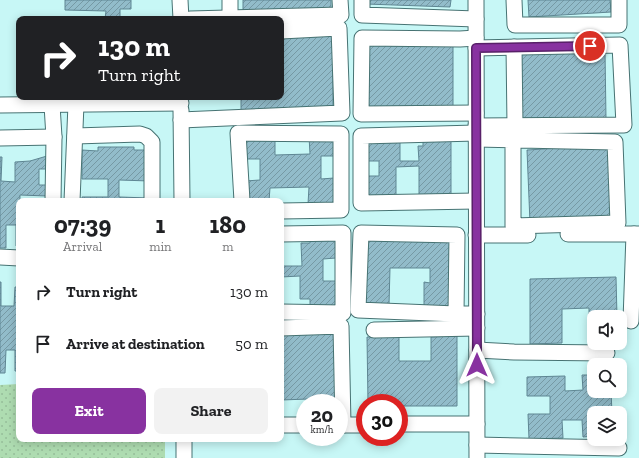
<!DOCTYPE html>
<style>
body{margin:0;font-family:"Zilla Slab",serif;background:#f2f2f2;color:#202124;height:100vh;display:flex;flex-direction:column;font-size:15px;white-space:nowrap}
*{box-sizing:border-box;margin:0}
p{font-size:13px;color:#757577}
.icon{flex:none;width:22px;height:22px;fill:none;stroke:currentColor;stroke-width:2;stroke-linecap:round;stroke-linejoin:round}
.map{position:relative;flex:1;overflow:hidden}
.panel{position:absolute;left:16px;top:198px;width:268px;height:244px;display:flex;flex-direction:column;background:#fff;border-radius:8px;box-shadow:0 2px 10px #0003}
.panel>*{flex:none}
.guide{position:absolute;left:16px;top:16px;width:268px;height:84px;border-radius:8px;box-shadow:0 2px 10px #0003;background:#202124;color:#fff;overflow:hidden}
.buttons{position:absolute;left:587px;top:310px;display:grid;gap:8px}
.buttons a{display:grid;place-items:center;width:40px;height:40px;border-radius:8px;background:#fff;box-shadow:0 2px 10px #0003;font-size:20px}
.speed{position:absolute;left:296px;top:394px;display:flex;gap:8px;font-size:20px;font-weight:700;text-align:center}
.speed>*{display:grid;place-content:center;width:52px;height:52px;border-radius:50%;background:#fff;box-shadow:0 2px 10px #0003;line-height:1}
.speed small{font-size:10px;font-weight:400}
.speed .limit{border:6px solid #d22;background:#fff;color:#111}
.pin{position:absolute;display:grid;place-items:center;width:34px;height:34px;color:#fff;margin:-17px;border:2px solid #fff;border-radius:50%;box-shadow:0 1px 4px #0007}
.me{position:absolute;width:44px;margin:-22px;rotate:0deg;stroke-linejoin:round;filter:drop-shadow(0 0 3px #0008)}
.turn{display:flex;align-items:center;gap:14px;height:84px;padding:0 16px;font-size:18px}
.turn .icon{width:52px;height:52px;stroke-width:2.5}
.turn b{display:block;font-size:28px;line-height:34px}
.eta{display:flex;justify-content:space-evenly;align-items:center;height:68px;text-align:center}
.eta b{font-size:24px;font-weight:700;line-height:28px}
.cta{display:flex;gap:8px;margin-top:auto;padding:8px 16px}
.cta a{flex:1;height:46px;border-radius:8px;background:#8832a0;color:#fff;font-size:16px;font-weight:700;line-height:46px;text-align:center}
.cta a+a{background:#f2f2f2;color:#202124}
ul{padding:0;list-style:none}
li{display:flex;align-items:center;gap:12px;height:52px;padding:0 16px}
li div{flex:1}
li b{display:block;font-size:15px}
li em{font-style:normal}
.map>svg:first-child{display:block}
</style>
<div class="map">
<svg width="639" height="458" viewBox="0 0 639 458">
<defs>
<pattern id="grass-dots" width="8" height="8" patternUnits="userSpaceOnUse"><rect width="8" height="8" fill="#aedcb1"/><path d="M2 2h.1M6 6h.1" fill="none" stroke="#95bd99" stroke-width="1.8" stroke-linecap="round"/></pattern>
<pattern id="building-hatch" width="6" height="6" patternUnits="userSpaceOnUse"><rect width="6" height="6" fill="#92bcca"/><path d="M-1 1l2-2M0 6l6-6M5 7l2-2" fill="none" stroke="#7699a4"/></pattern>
</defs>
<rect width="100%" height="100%" fill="#c7f7f6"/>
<path fill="url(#grass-dots)" d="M19,384v55h146v19h-165v-73z"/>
<g fill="url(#building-hatch)" stroke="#5e8693">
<path d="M65,0h66v9h-11v10h-15l1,-8 -41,-1z"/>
<path d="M243,0h88v12l-88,2z"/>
<path d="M366,0h85l-1,7 -84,-3z"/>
<path d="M528,0h82l1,12 -82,5z"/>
<path d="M333,35v75l-92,1v-14h40v-61z"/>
<path d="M453,40v70h-88v-69z"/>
<path d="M605,52l1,67 -85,1v-66z"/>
<path d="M275,135v20l35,-1 -1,-18 24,-1 1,21h-13v23l13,-1 1,25 -27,1 1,-17 -39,1 -1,13h-23l-1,-20 15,-1v-21h-15l-1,-23z"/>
<path d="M400,138v23h19l-1,-15h5v-8h28v60l-32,1v-33l-23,1v32l-31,1v-24h14v-15h-15v-22z"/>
<path d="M610,145l3,74 -83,4 -3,-73z"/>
<path d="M98,147h36v3h16v31l-31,-1v17l30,1v3h-67v-4h26v-18h-26v-29l16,1z"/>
<path d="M47,156v13h-8v16h8v11l-27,-1 -1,51h-3v-21h-10v23h-6v-91h2l-1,24 14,1v-20l15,-1z"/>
<path d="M335,237l1,21 -13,1v22h13l1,25h-27v-7h-10v-23l-19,1v-11h21l-1,-23h9v-5z"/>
<path d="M363,237l91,1v68h-30v-24l6,1v-15h-40l-1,37h-26z"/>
<path d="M616,277l1,40h-23v26h-5v-35l-27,1v34l-32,1v-65z"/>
<path d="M19,281v90h-4v-21h-9l-1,23h-5v-91h1v24h13l1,-19h3z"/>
<path d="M333,330l3,68 -55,2v-68z"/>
<path d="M457,336v70h-58v-3h-31l-1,-66h32v24h32v-24z"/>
<path d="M582,375h12v16h17l1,22h-18v23l-11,1 -1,-17h-20l1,18 -34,1 -1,-25h22v-18h-23v-19l38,-1v15l18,-1z"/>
</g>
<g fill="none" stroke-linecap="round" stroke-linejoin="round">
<defs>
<g id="minor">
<path d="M180,0l1,19"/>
<path d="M362,0v15l114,4"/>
<path d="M476,0l1,458"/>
<path d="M514,0l1,25h104v-25"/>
<path d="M230,18v-18"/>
<path d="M190,19l151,-4 -1,-15"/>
<path d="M514,47l1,79"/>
<path d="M0,105l181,-2"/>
<path d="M52,105l2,32 -1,64"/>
<path d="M181,110l1,91"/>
<path d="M476,113l-115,1 1,-76 98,1 16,-1"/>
<path d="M181,120l161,-7 -3,-85 -58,3"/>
<path d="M476,126l148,-1 -4,-80 -144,3"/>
<path d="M476,133l-115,3v67l115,-2"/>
<path d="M75,136l65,-2 6,2 6,6v59"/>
<path d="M0,138l54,-1"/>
<path d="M476,139l139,3 3,81 -105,3v-85"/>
<path d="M72,201l4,-97"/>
<path d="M242,201l-4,-68 103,1v76l-60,1"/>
<path d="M281,234l62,-1v80l-62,-1"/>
<path d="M568,234h71"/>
<path d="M476,235h52"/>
<path d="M0,257l19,1"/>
<path d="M456,314l-98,-4 3,-77 96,2 -1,79h21"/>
<path d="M631,321l3,-87"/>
<path d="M281,328l60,-2 2,99"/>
<path d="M374,330l103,-2"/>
<path d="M477,350l37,2 93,1"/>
<path d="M399,424h78"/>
<path d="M281,425h24"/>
<path d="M339,425h26"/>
<path d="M184,439v19"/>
<path d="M477,445l142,3"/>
</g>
</defs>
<use href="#minor" stroke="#477373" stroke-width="17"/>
<use href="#minor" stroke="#fff" stroke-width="15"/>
</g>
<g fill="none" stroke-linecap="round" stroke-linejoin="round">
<defs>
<path id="route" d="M477,365l-1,-317 114,-2"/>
</defs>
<use href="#route" stroke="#582068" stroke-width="10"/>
<use href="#route" stroke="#8832a0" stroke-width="7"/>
</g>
</svg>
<div class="buttons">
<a><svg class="icon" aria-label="sound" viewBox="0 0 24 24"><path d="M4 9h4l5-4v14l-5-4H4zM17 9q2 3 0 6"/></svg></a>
<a><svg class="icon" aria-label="search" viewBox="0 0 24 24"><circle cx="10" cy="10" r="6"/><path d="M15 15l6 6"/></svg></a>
<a><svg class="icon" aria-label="layers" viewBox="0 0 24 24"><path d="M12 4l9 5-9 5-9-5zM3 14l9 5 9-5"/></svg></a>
</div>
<div class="speed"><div>20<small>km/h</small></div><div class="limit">30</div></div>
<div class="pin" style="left:590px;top:46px;background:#d93025"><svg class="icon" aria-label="arrive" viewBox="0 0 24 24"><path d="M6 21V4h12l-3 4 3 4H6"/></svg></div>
<svg class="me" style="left:477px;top:365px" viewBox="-20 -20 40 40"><path d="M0-17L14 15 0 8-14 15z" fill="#8832a0" stroke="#fff" stroke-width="4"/></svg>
<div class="guide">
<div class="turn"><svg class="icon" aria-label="right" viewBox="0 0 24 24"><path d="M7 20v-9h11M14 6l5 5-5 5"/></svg><div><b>130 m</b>Turn right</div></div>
</div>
<section class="panel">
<div class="eta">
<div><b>07:39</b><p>Arrival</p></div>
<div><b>1</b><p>min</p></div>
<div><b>180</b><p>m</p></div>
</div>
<ul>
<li><svg class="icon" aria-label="right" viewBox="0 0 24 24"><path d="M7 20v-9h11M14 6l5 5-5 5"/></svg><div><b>Turn right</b></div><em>130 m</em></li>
<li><svg class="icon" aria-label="arrive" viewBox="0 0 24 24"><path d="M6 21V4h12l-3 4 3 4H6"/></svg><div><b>Arrive at destination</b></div><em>50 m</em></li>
</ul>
<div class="cta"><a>Exit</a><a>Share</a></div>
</section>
</div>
